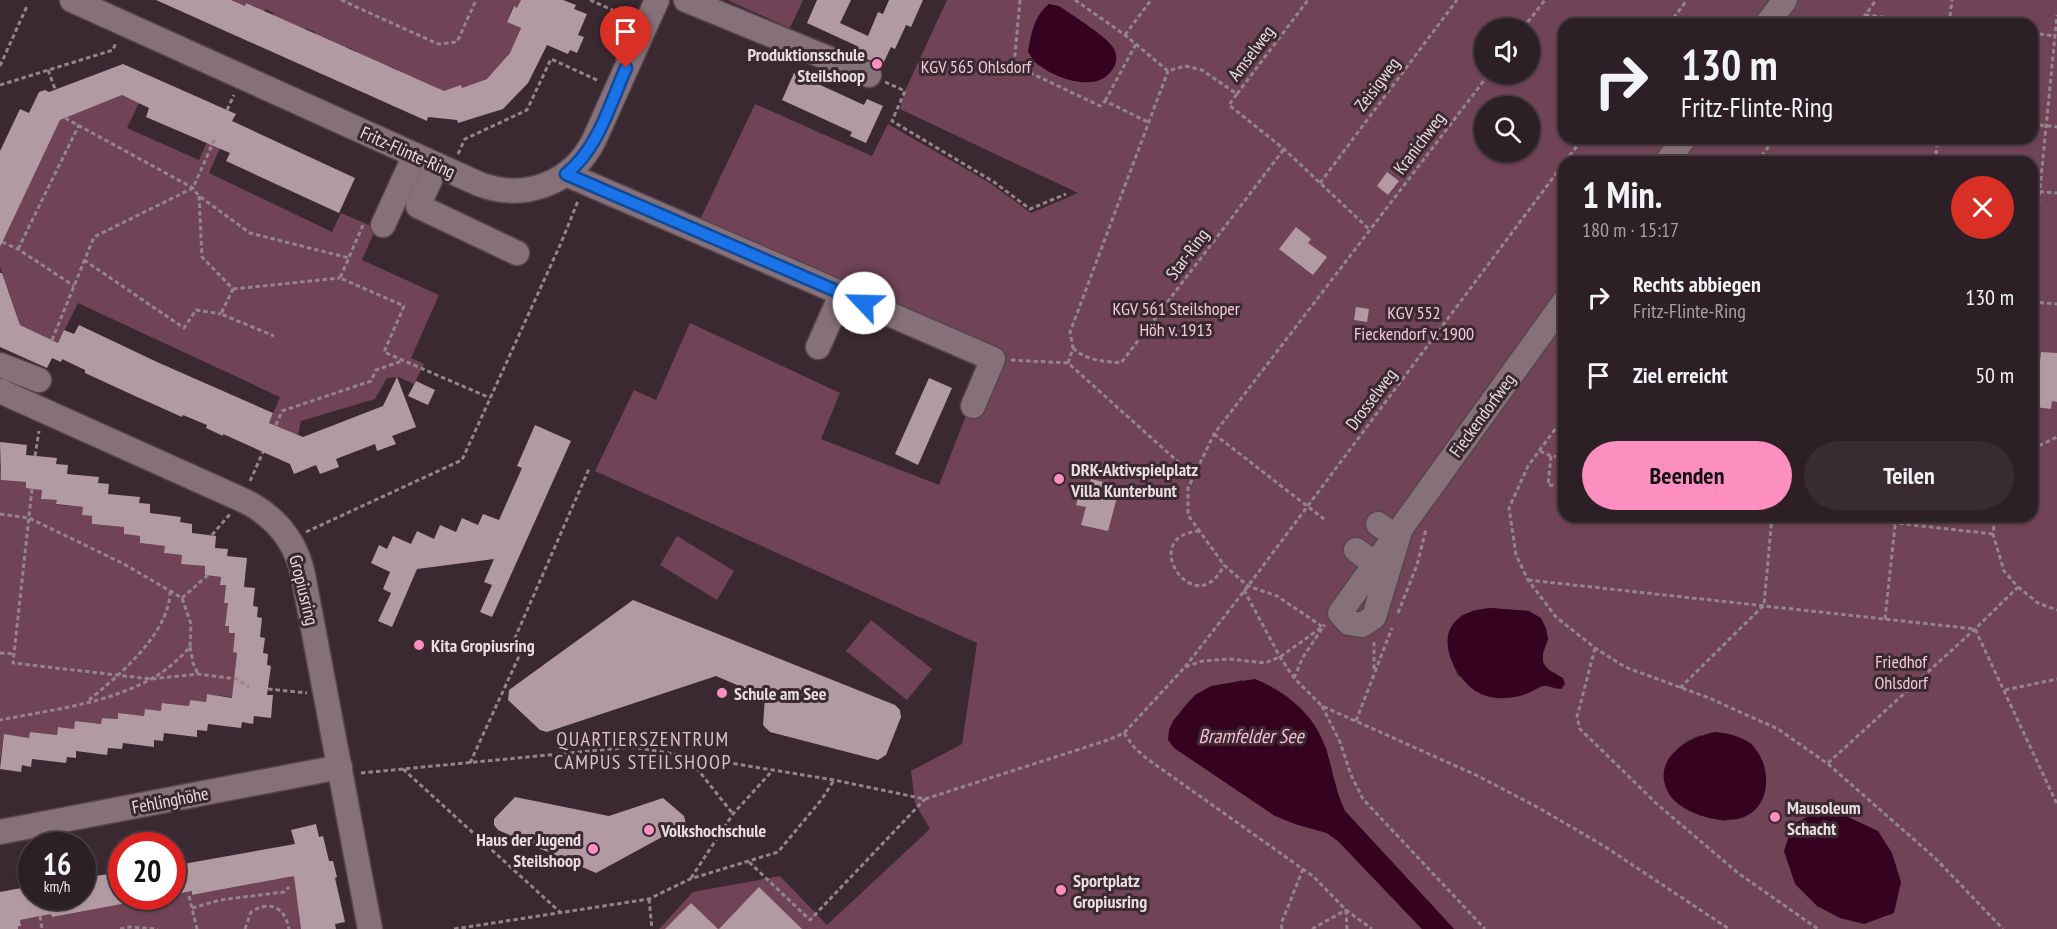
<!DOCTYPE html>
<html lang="de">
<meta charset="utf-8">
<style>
body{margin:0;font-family:"PT Sans Narrow",sans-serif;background:#382c32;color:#f1f3f6;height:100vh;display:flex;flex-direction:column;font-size:22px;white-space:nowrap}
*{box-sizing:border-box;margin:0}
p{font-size:20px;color:#a6a2a7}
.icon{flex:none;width:33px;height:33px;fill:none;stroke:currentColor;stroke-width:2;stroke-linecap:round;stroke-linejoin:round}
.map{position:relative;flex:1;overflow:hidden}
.panel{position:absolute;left:1558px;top:156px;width:480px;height:366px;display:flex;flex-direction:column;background:#2c1f25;border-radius:18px;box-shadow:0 2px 4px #0004,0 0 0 2px #483d42}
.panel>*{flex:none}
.hud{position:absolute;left:1558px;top:18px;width:480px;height:126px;border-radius:18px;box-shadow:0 2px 4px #0004,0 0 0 2px #483d42;background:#2c1f25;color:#f1f3f6;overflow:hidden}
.buttons{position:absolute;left:1474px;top:18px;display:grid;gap:12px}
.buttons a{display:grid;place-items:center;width:66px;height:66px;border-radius:50%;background:#2c1f25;box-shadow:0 2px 4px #0004,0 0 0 2px #483d42;font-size:30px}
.speed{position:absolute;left:18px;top:832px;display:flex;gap:12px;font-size:30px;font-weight:700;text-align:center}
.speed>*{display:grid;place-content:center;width:78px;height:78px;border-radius:50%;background:#2c1f25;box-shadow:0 2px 4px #0004,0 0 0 2px #483d42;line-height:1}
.speed small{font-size:15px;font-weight:400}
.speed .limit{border:9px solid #d22;background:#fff;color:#111}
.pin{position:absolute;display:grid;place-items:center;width:51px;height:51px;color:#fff;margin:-62px -26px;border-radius:50% 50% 50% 0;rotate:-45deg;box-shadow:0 0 6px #0007}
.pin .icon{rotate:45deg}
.me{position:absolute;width:66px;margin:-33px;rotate:294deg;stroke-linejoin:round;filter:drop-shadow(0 0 4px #0008)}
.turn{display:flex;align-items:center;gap:21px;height:126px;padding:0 24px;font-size:27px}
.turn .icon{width:78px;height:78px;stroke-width:2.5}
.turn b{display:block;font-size:42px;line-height:51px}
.round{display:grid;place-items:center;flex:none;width:63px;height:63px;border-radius:32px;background:#382c32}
.overview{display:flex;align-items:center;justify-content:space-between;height:102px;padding:0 24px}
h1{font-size:36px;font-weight:800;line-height:45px}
.primary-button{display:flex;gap:12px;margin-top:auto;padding:12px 24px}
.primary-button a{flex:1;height:69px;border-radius:36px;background:#fd8ec0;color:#111;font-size:24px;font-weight:800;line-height:69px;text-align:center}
.primary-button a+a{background:#382c32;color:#f1f3f6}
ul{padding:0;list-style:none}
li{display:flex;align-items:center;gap:18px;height:78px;padding:0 24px}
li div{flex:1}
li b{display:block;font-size:22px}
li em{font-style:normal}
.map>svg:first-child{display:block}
</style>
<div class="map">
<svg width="2057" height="929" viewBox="0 0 2057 929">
<rect width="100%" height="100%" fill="#3b2931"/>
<g fill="#704357" fill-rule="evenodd">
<path d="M231,0h290l-4,8 -4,-2 -6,16 14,6 -7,16v11l-5,-2 -4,8h-2l-6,7 3,3 -10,11 -4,-3 -34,14h-17v-6l-23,-10 -1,3 -14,-6 1,-4 -9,-4 -2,3 -33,-12 2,-6 -9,-4 -1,3 -32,-14 1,-4 -10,-4 -2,4 -31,-14 2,-5 -9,-4 -2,5 -8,-7 -9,-4 -1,3z"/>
<path d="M727,0h76l-13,28z"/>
<path d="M947,0h826l-17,24h-192v114h108l-18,24h-90v122l-106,146 106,-117v203h468v-354h-357l17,-24h340v-114h-257l17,-24h265v929h-603l-109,-118 -9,-19 -10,-45 -84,-67c-15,4 -33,5 -46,15 -9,6 -16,18 -23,26l2,27 120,76 32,9 11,8 84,88h-763l34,-37 87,-16 47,49 103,-96 -15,-26 -4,-32 51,-27 15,-101 -382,-172 39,-81 22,10 34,-77 150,70 -19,46 118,46 51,-131 -291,-132 56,-118 117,52 16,-32 102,59 41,30 47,-20 -178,-84 4,-16zM1485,28h45v46h-45zM1485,106h45v46h-45zM1490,608l39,3 19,28c-7,17 -10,26 9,35l-1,15 -11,-4 -17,8 -70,-17c-14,-31 -11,-32 4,-61l13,-5zM1700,735l43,82 -20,4 -24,-6 -22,-66 10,-8z"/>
<path d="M122,95l17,8 -12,25 72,32 12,-27 13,6 -15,34 123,59 9,-19 35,15 -14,32 77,35 -28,63 13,6 -10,20 -16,-7 -11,1 -12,21 -74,22 -3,14 -29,-12 11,-26 -202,-94 -20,40 -40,-19 1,-3 -19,-54v-20l60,-127z"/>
<path d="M0,471l1,1v8l25,2 16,8 -1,9 16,1v5l26,2 -1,8 10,1v8l32,3v7l16,2v7l25,3v7l17,2 -1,9 24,2v9l16,2 -1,8h6l-2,17 4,1 -3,22 4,1v7h6l-2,19 4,1 -2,17 16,2 -19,25 -25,-3 -1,8 -16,-2 -1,6 -26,-3 -2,8 -16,-2 -1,7 -25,-3 -1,6 -16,-1 -1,6 -26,-3 -1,8 -16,-2 -1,8 -26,-3 -2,6 -25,-4 -4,29z"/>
<path d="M677,536l57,35 -17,29 -57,-35z"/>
<path d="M871,620l61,49 -25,31 -61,-49z"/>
<path d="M301,867l-5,19 5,43h-283v-3l3,-1 -1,-5 31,-6 1,3 108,-20h12l1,-2 19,-4 1,4 97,-18z"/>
</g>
<g fill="#35031f">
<path d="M1049,4l10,2c13,9 49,31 55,43 3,6 3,12 0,18 -14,28 -59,12 -78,-4 -3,-3 -5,-7 -8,-11 3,-18 6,-36 21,-48z"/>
<path d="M1490,608l39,3 12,7 5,10 2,11 -5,14v10l5,7 15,8 2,6 -4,5c-6,0 -12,-4 -18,-3 -6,1 -11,6 -17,8 -13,5 -32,6 -45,0 -22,-10 -44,-49 -28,-70 9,-12 23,-14 37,-16z"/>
<path d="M1255,679c32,13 60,36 71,70 7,22 9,40 19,62l109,118h-32l-84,-88 -11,-8 -32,-9 -20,-8 -101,-68 -6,-8 1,-10 4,-9 22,-26 16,-9z"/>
<path d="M1715,732c12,1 25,4 35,11 22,19 23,63 -6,74 -23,9 -67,-4 -77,-27 -15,-33 23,-53 48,-58z"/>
<path d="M1817,812l29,4 32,15 14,22 9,29 -7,31 -30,11 -24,-6 -23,-12 -22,-22 -11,-33 9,-27z"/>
</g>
<g fill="#b29aa3">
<path d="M156,0h75l14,6 1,-3 198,88 17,-6 1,3 25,-9 23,-26 11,-25 -14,-6 7,-16 3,2 4,-8h42l13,5 -2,4 13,5 -9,21 6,2 -7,16 -7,-3 -2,4 -21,-9 -19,38 -25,26 -45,14 -1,-3 -29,-3 -1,4z"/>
<path d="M817,0h34l-11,23 28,13 10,-24 5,2 6,-14h34l-12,27 -5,-2 -11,24 -4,-2 -10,21 -7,-6 -20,-9 3,-7 -50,-23z"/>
<path d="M123,64l113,50 -4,7 123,57 -16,35 -113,-52 4,-8 -84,-36 3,-9 -27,-13 -62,25 -60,127v-96l20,-42 9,4 10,-21 6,-2 4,2z"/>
<path d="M794,73l70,32 3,-6 16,7 -17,37 -16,-7 2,-4 -70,-32z"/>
<path d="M1387,172l12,9 -11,14 -11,-9z"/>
<path d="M1296,227l15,12 -3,4 19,14 -14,18 -34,-26z"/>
<path d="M0,273h2l18,52 38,18 6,-13 10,4 5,-9 78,37 116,51 -4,10 34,14 80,-31 14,-29 19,50 -24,9 4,8 -19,7 -2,-7 -39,15 3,8 -19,7 -4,-9 -22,9 -4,-10 -67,-30v2l-17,-8 1,-3 -24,-10 -1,2 -47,-21 -50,-23v-3l-23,-11 -1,3 -9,-4 -5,10 -47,-21z"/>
<path d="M1356,307l13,2 -2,13 -13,-2z"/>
<path d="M2041,352l16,1v49l-5,-1 -1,8 -16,-2z"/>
<path d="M929,378l23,10 -34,77 -23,-11z"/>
<path d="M416,381l19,9 -7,15 -20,-9z"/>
<path d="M535,425l36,16 -79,176 -12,-5 12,-27 -8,-3 10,-23 -77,10 -25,58 -14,-6 13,-28 -8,-4 7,-17 -19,-9 8,-18 8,4 6,-13 18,8 6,-13 17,8 6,-14 16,7 6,-14 16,7 5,-11 16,6 23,-52 -5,-2z"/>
<path d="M0,442l27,3 -1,10 31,3 -1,6 12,1 -1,9 32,3 -1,6 11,1 -1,10 32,3 -1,6 11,1v9l31,4 -1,5 12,2v9l24,3 -1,12 13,1 -1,7 20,2 -3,29 11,1 -2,18 5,1 -1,10 5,1 -2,19 5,1 -2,15 5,1 -1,11 4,1 -4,29h6l-2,23 -17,-2 -1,8 -11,-2 -1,6 -33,-4 -1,7 -10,-1v7l-33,-4 -1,8 -9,-1v7l-31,-4 -1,6 -14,-1 -1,7 -31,-4v7l-9,-1 -1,6 -34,-4 -1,8 -9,-2 -1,7 -21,-3 4,-35 25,4 1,-6 27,3 1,-8 16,2 1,-8 26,3 1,-6 16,1v-6l26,3 1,-7 16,2 1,-8 27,3 1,-6 16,2 1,-8 25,4 5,-45 -4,-1 2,-19h-6v-7h-4l3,-23h-4l2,-18h-6l1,-8 -16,-2v-9l-24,-2 1,-9 -18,-2 1,-7 -25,-3v-7l-16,-2v-7l-32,-3v-8l-10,-1 1,-8 -27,-3 1,-4 -16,-1 1,-9 -16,-2v-6l-25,-2z"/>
<path d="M1091,479l29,7 -12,45 -27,-6 5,-18 -10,-2 6,-23 8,2z"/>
<path d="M633,600l262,105 5,5 1,7 -15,38 -8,5 -108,-28 -7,-7 2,-28 -49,-21 -169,56 -7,-2 -32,-30 1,-10z"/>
<path d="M515,797l94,19 54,-18 21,18 2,8 -90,49 -98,-43 -4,-5v-6z"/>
<path d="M316,824l3,13 4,-1 6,25h4l4,16 -2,1 10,44 -10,2 1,5h-35l-7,-53 -102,19v-4l-20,4v-29l123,-22 -4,-14z"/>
<path d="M122,872v32l-70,13 -1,-3 -31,6 1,6h-3v3h-18v-37l32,-6v11h50v-19z"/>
<path d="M759,887l43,42h-83z"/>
<path d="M691,903l27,26h-53z"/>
</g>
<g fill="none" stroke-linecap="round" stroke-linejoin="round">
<defs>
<g id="minor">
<path d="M72,0l407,184c45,17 93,0 115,-44l63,-140"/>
<path d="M686,0l183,75"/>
<path d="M1767,24l18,-24"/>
<path d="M1667,162l17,-24"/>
<path d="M437,165l-19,41 99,47"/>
<path d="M566,174l427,185 -20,47"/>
<path d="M383,225l32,-70"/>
<path d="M818,347l24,-54"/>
<path d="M0,365l39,15"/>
<path d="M0,391l247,111c30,16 49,40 56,73l67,354"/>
<path d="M1378,524l17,12"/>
<path d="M1401,528l-27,89 -12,8 -13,-2 -9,-10c75,-104 149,-207 224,-311"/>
<path d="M1356,550l19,14"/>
<path d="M0,832l340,-65"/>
</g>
</defs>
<use href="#minor" stroke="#56464c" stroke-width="27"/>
<g stroke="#94858b" stroke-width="3" stroke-dasharray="4.5 3" stroke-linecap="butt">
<path d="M341,0l97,44 19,-2 19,-42"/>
<path d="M590,0l38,17"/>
<path d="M1020,0l-6,65 86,41 5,-5 43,21"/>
<path d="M1075,0l50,35 43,36 17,-5 17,4 35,24 -8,11 55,44 86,81"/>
<path d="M1865,15l82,9"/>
<path d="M1669,24l18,-24"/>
<path d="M1859,24l17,-24"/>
<path d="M1949,24l3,-24"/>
<path d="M1523,28l22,-28"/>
<path d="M2032,33l23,3"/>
<path d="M1125,35l26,-35"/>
<path d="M0,66l27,-60"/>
<path d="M48,70l7,19"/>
<path d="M885,82l20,9 -13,30 102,61 36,27 36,-15"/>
<path d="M0,85l113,-35 3,-8"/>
<path d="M1237,94l71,-94"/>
<path d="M1105,101l31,-57"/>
<path d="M227,110l7,-15"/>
<path d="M65,118l128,70 6,8 51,37 99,25"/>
<path d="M2032,124l25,3"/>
<path d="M458,154l7,-15 62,-29 24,-51 48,22"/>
<path d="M1565,162l18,-24"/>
<path d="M1757,162l18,-24"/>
<path d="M1935,162l3,-24"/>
<path d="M1320,183l137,-183"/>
<path d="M2032,191l25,2"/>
<path d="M199,196l3,61 31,32 -12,25 53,22"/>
<path d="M363,225l-23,53 64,28 -20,46 106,46"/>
<path d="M2,242l16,7 56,37"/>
<path d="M18,249l61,-124"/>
<path d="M84,260l100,68 12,-18 25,4"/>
<path d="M2032,270l25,-255"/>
<path d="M233,289l107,-11"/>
<path d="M2032,302l25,2"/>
<path d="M52,340l42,-103 99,-49 23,-52"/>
<path d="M1073,348c14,13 30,13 48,15l163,-214"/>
<path d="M1011,360l57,3 126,113"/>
<path d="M1068,363l5,-15 -3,-16 98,-261"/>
<path d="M1564,417l-36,49 -19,42 7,47 12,25 28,37 39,31 30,19 84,31 69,31 50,35 107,94 68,71"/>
<path d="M276,425l6,-14 89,-30 5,-11 26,-9"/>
<path d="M1214,434l110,85"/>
<path d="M2032,449l25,-12"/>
<path d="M1540,451l11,5 13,1"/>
<path d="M35,456l4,-25"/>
<path d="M1551,456l-3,29 16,1"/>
<path d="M250,481l13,-29"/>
<path d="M32,489l-19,174 138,16 47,-5 39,5 12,8"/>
<path d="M0,514l29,4 95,46 58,34 9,26 -1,23c-12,13 -24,24 -39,32 -45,25 -101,31 -151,41"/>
<path d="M1832,516l161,18"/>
<path d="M1200,531c-65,4 -4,94 24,34"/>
<path d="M306,532l156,-72 99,-217 17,-42"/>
<path d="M212,535l18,-21"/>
<path d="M1528,580l447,49 82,175"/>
<path d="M2018,587l20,16 19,7"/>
<path d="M1244,590l36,67 14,21 28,28 154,69 63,33 65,38 125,83"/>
<path d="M182,598l26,-23"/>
<path d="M1398,613l19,-48 9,-36"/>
<path d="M1885,619l11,-103"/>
<path d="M1374,642v29"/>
<path d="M190,647l3,16 5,11"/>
<path d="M1595,648l-18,69 3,12 78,76 80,68 80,56"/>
<path d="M0,653l14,1"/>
<path d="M1185,667l63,-81 316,-423"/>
<path d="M1294,678l9,-21 20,-30 -46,-31 -29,-10 -7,-6 -17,-15 -36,-50v-27l26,-54 275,-360"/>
<path d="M1680,688l84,-83 8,-89"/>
<path d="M268,689l39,4"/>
<path d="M2005,690l52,-11"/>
<path d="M89,700c30,-25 80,-66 81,-108"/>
<path d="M1322,706l18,36 11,33 12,24 122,130"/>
<path d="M1356,721l36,-93"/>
<path d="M1124,733l10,14 12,11 168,119 32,33 26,19"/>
<path d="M687,756l46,58"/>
<path d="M470,763l51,-111 -10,-5 78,-178"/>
<path d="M1828,763l147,-134 43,-42 -14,-16 -11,-37 2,-18"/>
<path d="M403,769l158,144"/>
<path d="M361,773l271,-26 202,33 91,19 183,-59 16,-7 61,-66 17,-6 28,-2 35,4 15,-6 45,-32"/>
<path d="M27,847l5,23"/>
<path d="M749,862l61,58 115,-121"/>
<path d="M691,878l42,-64 40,-44"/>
<path d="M189,896l8,33"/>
<path d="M649,899l3,30"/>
<path d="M192,908l28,-8 64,-8 5,-5"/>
<path d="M1346,910l1,19"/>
<path d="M40,916l2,13"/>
<path d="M120,929l10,-2 28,2"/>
<path d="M245,929l6,-17c19,-12 34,-5 38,17"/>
<path d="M454,929l195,-30 41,-20 88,-27 44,-53 12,-19"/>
<path d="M1282,929l-1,-5 22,-55"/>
<path d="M1312,929l34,-19"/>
</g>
<use href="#minor" stroke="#867079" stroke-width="24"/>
</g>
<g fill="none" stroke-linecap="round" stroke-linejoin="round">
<defs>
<path id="route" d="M626,68c-16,36 -28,81 -60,106l298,129"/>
</defs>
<use href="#route" stroke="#114b97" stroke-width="15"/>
<use href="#route" stroke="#1a73e8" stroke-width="10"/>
</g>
<g fill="#fd8ec0" stroke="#3b2931" stroke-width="2">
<circle cx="877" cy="64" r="6"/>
<circle cx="1059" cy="479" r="6"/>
<circle cx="419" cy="645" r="6"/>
<circle cx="722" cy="693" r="6"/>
<circle cx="1775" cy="817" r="6"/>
<circle cx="649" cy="830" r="6"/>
<circle cx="593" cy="849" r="6"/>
<circle cx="1061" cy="890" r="6"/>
</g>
<g text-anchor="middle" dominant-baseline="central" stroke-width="6" stroke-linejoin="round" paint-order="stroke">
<g font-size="18" fill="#e9dde1" stroke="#3b2931">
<text transform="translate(1251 53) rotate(-53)">Amselweg</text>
<text transform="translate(1377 84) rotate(-53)">Zeisigweg</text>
<text transform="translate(1419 143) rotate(-53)">Kranichweg</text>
<text transform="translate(408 152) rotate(24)">Fritz-Flinte-Ring</text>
<text transform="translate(1187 254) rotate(-53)">Star-Ring</text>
<text transform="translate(1371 399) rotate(-53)">Drosselweg</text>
<text transform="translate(1482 415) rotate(-54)">Fieckendorfweg</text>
<text transform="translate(304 590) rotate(76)">Gropiusring</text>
<text transform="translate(170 800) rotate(-11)">Fehlinghöhe</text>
</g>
<g font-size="18" font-weight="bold" fill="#e9dde1" stroke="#3b2931" text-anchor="start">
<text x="865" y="54" text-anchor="end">Produktionsschule<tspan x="865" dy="21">Steilshoop</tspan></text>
<text x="1071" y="469">DRK-Aktivspielplatz<tspan x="1071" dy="21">Villa Kunterbunt</tspan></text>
<text x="431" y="645">Kita Gropiusring</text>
<text x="734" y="693">Schule am See</text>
<text x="1787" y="807">Mausoleum<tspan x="1787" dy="21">Schacht</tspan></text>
<text x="661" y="830">Volkshochschule</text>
<text x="581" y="839" text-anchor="end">Haus der Jugend<tspan x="581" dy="21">Steilshoop</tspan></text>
<text x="1073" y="880">Sportplatz<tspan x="1073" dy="21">Gropiusring</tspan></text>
</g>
<g font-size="18" fill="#f3c8d9" stroke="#3b2931">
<text x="976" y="66">KGV 565 Ohlsdorf</text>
<text x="1176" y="308">KGV 561 Steilshoper<tspan x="1176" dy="21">Höh v. 1913</tspan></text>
<text x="1414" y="312">KGV 552<tspan x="1414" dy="21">Fieckendorf v. 1900</tspan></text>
<text x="1901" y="661">Friedhof<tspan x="1901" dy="21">Ohlsdorf</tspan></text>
</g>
<g font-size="20" font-style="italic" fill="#f9b9d3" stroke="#3b2931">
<text x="1251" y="736">Bramfelder See</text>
</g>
<g font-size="20" letter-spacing="1.5" fill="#d9c1ca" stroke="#3b2931">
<text x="643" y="739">QUARTIERSZENTRUM<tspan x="643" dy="23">CAMPUS STEILSHOOP</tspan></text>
</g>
</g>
</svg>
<div class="buttons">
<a><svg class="icon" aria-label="sound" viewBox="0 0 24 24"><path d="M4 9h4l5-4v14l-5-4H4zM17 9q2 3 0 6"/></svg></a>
<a><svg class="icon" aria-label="search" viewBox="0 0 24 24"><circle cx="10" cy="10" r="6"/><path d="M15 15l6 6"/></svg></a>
</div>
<div class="speed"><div>16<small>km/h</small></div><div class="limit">20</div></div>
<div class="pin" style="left:626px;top:68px;background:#d93025"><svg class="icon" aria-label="arrive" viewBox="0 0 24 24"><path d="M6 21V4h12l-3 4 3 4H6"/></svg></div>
<svg class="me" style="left:864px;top:303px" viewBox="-20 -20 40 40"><circle r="19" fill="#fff"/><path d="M0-13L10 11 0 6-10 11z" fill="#1a73e8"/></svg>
<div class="hud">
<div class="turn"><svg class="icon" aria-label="right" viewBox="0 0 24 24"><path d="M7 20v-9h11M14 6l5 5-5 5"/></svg><div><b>130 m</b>Fritz-Flinte-Ring</div></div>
</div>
<section class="panel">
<div class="overview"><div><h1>1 Min.</h1><p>180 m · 15:17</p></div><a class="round" style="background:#d93025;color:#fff"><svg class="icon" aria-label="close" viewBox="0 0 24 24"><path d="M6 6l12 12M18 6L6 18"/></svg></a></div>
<ul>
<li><svg class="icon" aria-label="right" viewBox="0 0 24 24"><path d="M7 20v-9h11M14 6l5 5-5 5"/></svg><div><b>Rechts abbiegen</b><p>Fritz-Flinte-Ring</p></div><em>130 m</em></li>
<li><svg class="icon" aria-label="arrive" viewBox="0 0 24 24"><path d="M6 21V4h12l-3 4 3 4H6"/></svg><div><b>Ziel erreicht</b></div><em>50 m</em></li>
</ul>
<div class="primary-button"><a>Beenden</a><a>Teilen</a></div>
</section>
</div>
